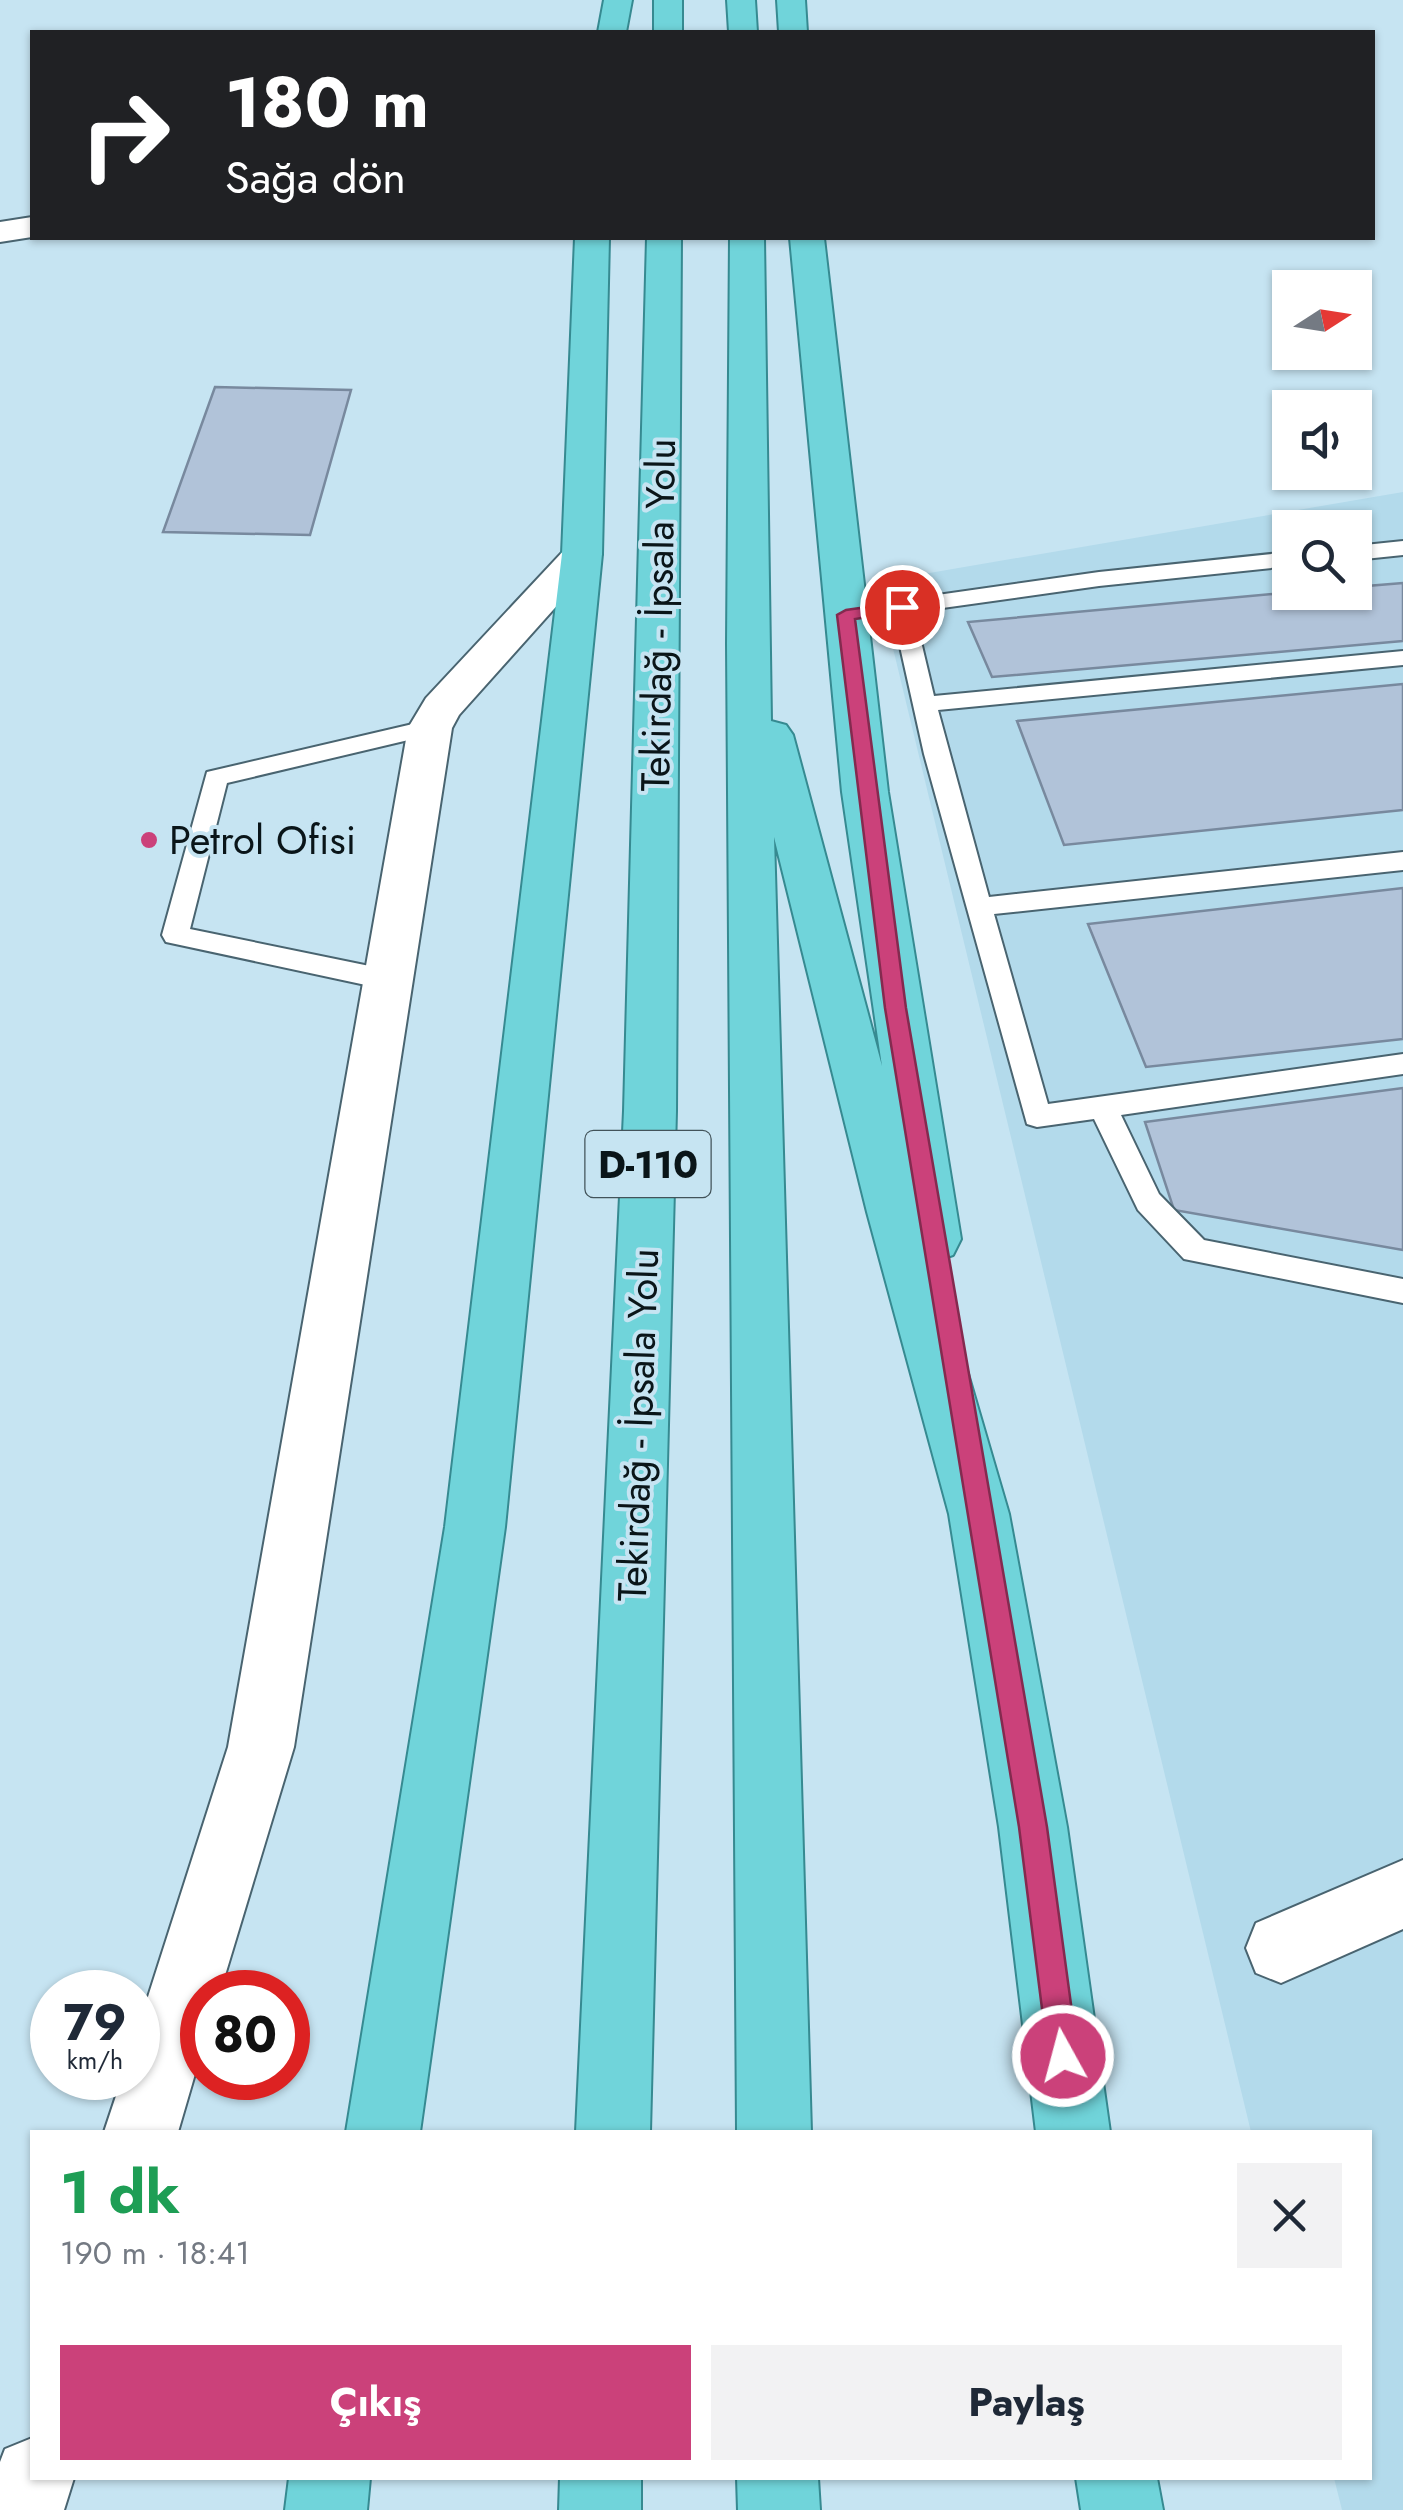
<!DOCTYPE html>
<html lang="tr">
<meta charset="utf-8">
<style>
body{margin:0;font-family:Jost,sans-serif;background:#f2f2f3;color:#1f2937;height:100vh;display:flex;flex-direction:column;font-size:38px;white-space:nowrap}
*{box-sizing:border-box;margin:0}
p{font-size:32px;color:#747a83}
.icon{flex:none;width:55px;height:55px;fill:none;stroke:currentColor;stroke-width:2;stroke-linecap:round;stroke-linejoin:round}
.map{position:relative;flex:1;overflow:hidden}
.sheet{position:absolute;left:30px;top:2130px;width:1342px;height:350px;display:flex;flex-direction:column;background:#fff;border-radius:0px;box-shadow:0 2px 8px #0004}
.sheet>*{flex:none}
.top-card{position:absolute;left:30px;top:30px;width:1345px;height:210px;border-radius:0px;box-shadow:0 2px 8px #0004;background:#202124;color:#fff;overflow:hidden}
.needle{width:65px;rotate:78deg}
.tools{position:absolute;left:1272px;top:270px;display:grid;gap:20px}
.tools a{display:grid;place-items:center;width:100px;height:100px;border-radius:0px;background:#fff;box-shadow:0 2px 8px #0004;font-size:50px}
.speed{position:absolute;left:30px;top:1970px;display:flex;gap:20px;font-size:50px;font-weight:700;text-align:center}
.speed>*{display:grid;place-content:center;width:130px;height:130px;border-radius:50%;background:#fff;box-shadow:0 2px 8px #0004;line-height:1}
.speed small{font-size:25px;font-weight:400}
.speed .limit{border:15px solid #d22;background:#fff;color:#111}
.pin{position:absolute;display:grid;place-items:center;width:85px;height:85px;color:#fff;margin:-42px;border:5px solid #fff;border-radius:50%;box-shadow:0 2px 10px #0007}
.me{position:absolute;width:110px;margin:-55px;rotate:353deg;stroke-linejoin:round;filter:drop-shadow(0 0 8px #0008)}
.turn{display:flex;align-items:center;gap:35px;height:210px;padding:0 30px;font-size:45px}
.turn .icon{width:130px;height:130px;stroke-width:2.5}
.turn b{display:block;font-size:70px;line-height:85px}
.round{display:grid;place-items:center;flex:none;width:105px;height:105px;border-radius:0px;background:#f2f2f3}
.overview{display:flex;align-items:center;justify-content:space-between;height:170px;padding:0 30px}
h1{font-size:60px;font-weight:700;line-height:75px;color:#1e9e55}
.cta{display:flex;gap:20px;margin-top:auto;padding:20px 30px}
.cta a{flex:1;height:115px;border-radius:0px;background:#cb417a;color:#fff;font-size:40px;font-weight:700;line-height:115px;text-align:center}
.cta a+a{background:#f2f2f3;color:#1f2937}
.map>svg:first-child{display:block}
</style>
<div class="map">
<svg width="1403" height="2510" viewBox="0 0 1403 2510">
<rect width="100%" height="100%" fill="#c6e4f2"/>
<path fill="#b3daeb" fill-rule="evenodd" d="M1403,492v2018h-61l-8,-32h36v-346h-119l-374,-1550zM1290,528h65v64h-65z"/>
<g fill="#b1c3d9" stroke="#78899e" stroke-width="2.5">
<path d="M215,387l136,3 -41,145 -147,-3z"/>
<path d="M1403,583v58l-411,36 -24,-55 326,-30h61v-5z"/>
<path d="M1403,684v126l-339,35 -47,-124z"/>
<path d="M1403,888v151l-257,28 -58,-143z"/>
<path d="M1403,1088v162l-229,-40 -29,-88z"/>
</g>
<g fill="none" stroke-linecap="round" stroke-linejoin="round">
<defs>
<g id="service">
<path d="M1403,541v14l-48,5v-14z"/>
<path d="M1290,552v14l-191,20 -185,26 20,84 469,-45v14l-465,45 51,187 414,-45v18l-409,44 54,190 355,-50v20l-282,41 38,79 45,46 199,39v24l-219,-44 -46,-49 -44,-91 -57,8 -10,-3 -103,-370 -31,-139 -47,7 -11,-7 11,-7 253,-36z"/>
<path d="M430,720l8,3 4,5 -4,5 -211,50 -37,146 199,41 9,3 4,7 -4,7 -9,3 -223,-48 -4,-7 45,-163z"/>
</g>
<g id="minor">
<path d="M582,542l14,4 6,8 -6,8 -137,153 -7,13 -158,1019 -74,245h-18v58l-24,82h-74l18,-54h16v-50l90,-281 180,-1019 18,-30 142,-152z"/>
<path d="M1403,1860v69l-122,54 -25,-10 -10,-25 10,-25z"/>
<path d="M32,2438v40h42l-10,32h-64v-48l5,-13z"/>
</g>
<path id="tertiary" d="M32,217v20l-32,5v-20z"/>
<g id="trunk">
<path d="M604,0h28l-6,32h-28z"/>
<rect x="654" y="0" width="28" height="32"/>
<path d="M727,0h28l2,32h-28z"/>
<path d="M777,0h28l2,32h-28z"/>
<path d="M575,238h34l-7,316 -97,973 -85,605h-74l99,-605 117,-973z"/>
<path d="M647,238h34l-5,873 -26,1021h-74l48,-1021z"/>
<path d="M730,238h34l7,483 15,4 7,10 89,331 -40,-274 -52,-554h34l64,554 73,447 -8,16 -18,6 74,253 58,313 43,305h-74l-37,-305 -50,-313 -82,-302 -93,-375 37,1295h-74l-10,-1489z"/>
<path d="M289,2478h81l-3,32h-82z"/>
<path d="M560,2478h81v32h-82z"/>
<path d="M737,2478h81l2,32h-82z"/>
<path d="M1076,2478h81l6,32h-82z"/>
</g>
</defs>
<use href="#service" stroke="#496470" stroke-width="4"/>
<use href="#minor" stroke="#496470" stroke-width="4"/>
<use href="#tertiary" stroke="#496470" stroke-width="4"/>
<use href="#trunk" stroke="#368a91" stroke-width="4"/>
<use href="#service" fill="#fff" fill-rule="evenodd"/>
<use href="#minor" fill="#fff" fill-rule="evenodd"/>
<use href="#tertiary" fill="#fff" fill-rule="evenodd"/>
<use href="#trunk" fill="#70d4da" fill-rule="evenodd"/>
</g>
<path fill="#cb417a" stroke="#842a4f" stroke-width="2.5" d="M902,602l9,5 -3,4 -53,8 51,389 141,819 31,229 -5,11 -10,4 -11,-4 -4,-11 -29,-229 -134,-819 -48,-393 9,-5z"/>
<circle fill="#cb417a" stroke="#c6e4f2" stroke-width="4" cx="149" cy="840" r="10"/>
<g text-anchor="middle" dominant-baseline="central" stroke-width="8" stroke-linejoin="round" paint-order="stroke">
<rect fill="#c6e4f2" stroke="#42535a" stroke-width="2.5" x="585.5" y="1131" width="125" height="66" rx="8"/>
<g font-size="38" font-weight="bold" fill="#0a1519">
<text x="648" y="1164">D-110</text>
</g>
<g font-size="40" fill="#0a1519" stroke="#c6e4f2">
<text transform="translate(658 615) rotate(-89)">Tekirdağ - İpsala Yolu</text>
<text transform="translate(638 1425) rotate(-88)">Tekirdağ - İpsala Yolu</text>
</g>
<g font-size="40" fill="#0a1519" stroke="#c6e4f2" text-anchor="start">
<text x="169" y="840">Petrol Ofisi</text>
</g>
</g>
</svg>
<div class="tools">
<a><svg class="needle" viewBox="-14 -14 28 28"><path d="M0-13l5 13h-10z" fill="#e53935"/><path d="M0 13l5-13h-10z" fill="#747a83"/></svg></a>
<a><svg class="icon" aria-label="sound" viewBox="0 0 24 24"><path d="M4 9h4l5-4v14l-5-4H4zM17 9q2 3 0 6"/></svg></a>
<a><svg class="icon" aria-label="search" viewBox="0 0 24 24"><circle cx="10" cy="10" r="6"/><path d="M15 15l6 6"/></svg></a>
</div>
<div class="speed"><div>79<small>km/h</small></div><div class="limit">80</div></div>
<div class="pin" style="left:902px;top:607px;background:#d93025"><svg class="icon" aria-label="arrive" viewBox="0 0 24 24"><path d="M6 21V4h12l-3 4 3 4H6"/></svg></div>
<svg class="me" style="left:1063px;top:2056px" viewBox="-20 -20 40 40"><circle r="17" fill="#cb417a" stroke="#fff" stroke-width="3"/><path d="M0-11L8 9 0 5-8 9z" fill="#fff"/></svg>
<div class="top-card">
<div class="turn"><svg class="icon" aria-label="right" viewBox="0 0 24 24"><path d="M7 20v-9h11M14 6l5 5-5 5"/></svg><div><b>180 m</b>Sağa dön</div></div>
</div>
<section class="sheet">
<div class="overview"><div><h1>1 dk</h1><p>190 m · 18:41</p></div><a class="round"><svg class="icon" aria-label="close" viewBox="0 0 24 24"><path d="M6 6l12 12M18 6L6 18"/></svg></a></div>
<div class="cta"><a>Çıkış</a><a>Paylaş</a></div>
</section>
</div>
